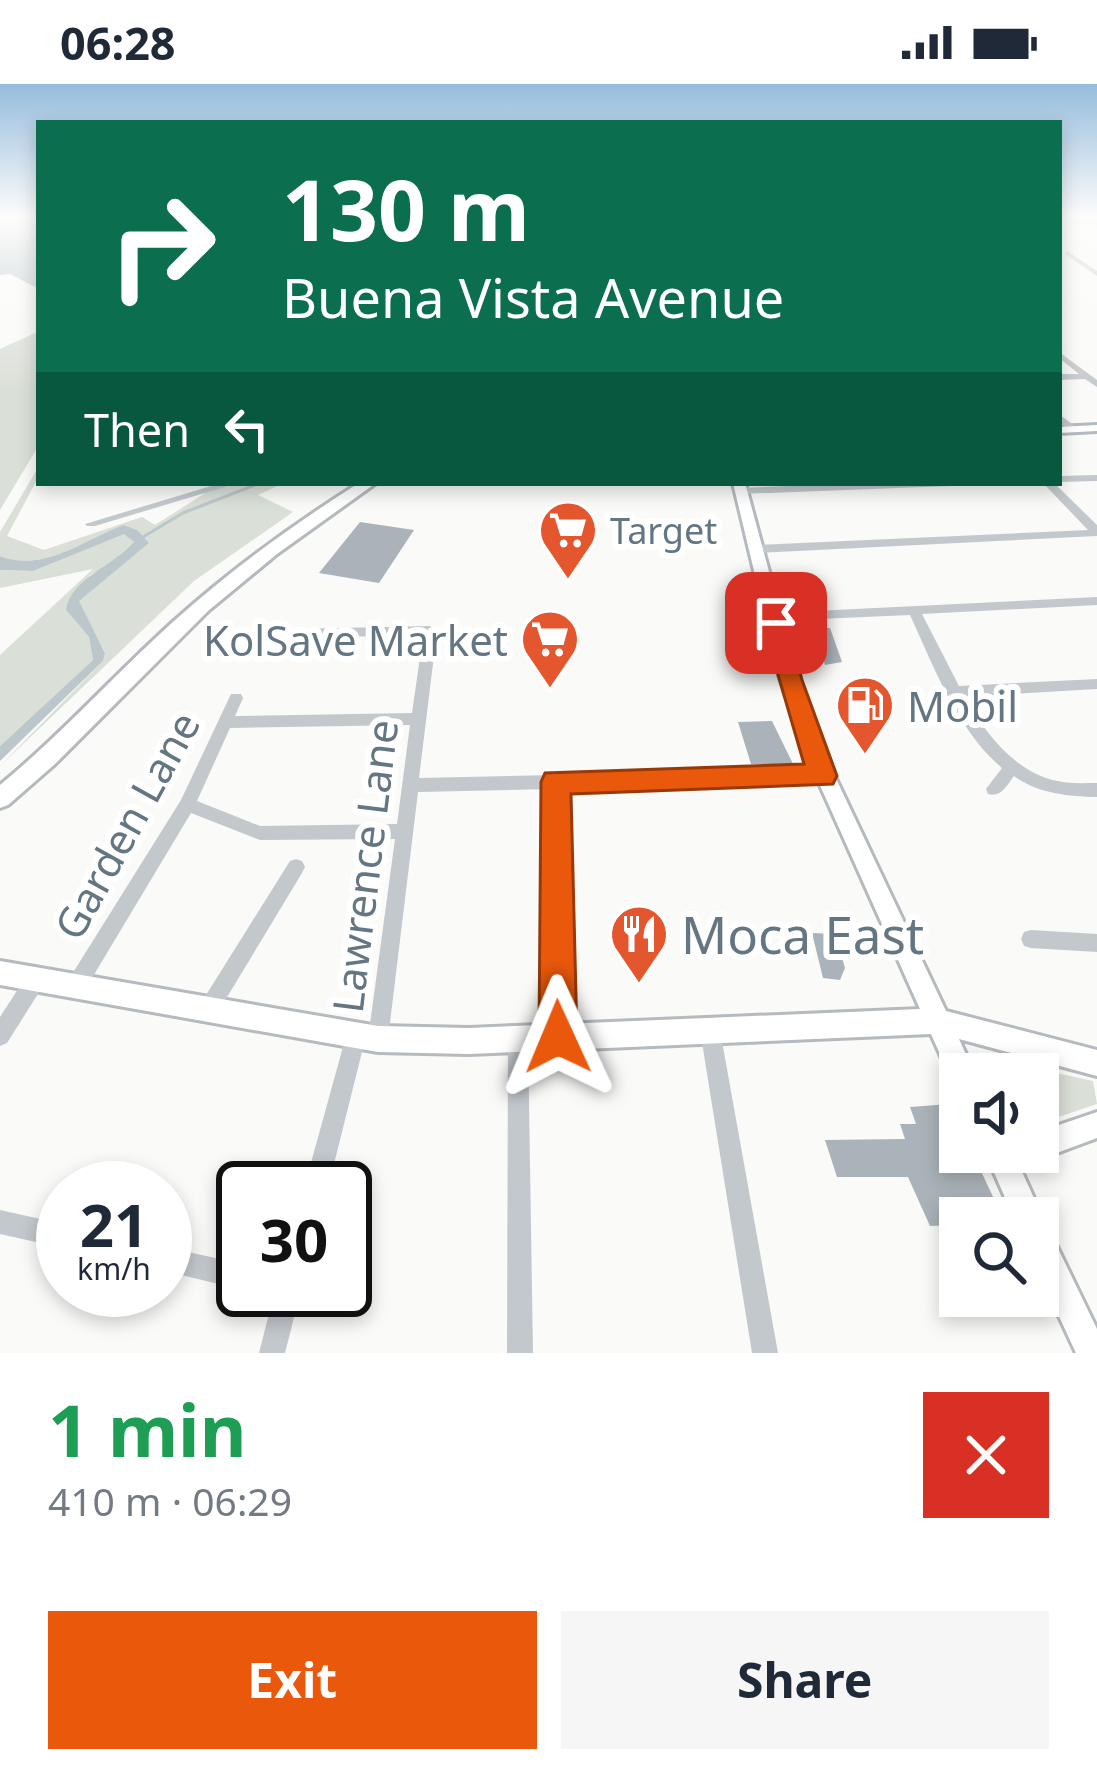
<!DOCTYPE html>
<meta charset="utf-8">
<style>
body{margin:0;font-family:"Noto Sans",sans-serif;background:#f6f6f7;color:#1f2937;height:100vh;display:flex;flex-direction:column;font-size:45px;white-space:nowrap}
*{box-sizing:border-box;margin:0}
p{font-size:39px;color:#747a83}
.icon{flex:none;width:66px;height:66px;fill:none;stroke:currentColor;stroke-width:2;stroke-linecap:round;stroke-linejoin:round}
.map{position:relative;height:1269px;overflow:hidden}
.side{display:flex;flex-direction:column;background:#fff;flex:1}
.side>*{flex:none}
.top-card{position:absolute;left:36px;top:36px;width:1026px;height:366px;border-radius:0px;box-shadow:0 6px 18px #0003;background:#0b6e4f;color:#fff;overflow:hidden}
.controls{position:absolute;left:939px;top:969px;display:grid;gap:24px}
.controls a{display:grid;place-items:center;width:120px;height:120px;border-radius:0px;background:#fff;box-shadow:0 6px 18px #0003;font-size:60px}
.speed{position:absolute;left:36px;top:1077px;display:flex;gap:24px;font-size:60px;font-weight:700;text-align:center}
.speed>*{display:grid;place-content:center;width:156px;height:156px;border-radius:50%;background:#fff;box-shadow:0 6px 18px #0003;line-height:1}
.speed small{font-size:30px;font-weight:400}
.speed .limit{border:6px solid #111;border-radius:18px;background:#fff;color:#111}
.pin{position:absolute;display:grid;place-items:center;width:102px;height:102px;color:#fff;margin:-51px;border-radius:24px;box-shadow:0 6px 18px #0006}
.me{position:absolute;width:132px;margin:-66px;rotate:359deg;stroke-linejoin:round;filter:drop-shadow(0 0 9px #0008)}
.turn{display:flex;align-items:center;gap:42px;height:252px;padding:0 48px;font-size:54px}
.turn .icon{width:156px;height:156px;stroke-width:2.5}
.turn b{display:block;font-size:84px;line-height:102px}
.then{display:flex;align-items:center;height:114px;padding:0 48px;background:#0003;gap:24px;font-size:45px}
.round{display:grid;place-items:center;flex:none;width:126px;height:126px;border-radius:0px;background:#f6f6f7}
.overview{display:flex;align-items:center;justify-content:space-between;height:204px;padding:0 48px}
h1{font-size:72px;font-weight:700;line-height:90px;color:#1e9e55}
.button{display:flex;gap:24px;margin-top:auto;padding:24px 48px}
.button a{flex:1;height:138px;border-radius:0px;background:#ea580c;color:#fff;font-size:48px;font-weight:700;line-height:138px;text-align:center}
.button a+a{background:#f6f6f7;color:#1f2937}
.status{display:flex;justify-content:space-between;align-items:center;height:84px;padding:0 60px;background:#fff;direction:ltr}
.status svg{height:33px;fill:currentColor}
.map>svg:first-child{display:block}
</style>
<div class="status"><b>06:28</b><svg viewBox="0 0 49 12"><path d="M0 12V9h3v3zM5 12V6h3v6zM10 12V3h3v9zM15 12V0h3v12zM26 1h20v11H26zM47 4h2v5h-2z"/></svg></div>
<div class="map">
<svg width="1097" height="1269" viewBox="0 0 1097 1269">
<rect width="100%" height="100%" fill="#fafaf8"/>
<g fill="#dadfd7">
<path d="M39,247v114l-39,65v-161z"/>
<path d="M39,382v10l-32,60 37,14 98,-33 13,8 66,-42h63l-26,12 35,17 -99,69 -194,185 103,-105 2,-9 -27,-51 71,-58 -26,-18c-39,15 -80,48 -123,31v-24z"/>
<path d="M124,449l10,9 -17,19 -27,14 -24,35 23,27 4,23 -93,86v-91l93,-86 -93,19v-18l33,1z"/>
<path d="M983,973l110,24 4,23 -59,20v-50h-53l-5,-11z"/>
</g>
<g fill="#bbc7cb">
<path d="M0,132h39v73l-29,-15 -10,1z"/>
<path d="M123,441l14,5 12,13 -70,58 26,52 -2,8 -103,100v-15l93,-86 -4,-23 -23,-27c5,-32 48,-44 68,-68l-10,-8 -91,37 -33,-1v-14c43,17 84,-16 123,-31z"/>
</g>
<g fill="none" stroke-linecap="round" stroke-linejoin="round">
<path stroke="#bbc7cb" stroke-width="3" d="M143,453l40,-24 77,-30"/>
</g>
<g fill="#aab3b9">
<path d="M360,438l54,8 -35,53 -60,-10z"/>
<path d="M813,543l17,1 12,34 -17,3z"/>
<path d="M772,637l21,43h-42l-13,-42z"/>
<path d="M812,849l23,1 10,34 -5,12 -17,-2z"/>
<path d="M950,1020l10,26v22h12l31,66h-43v7l-30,1 -22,-49h-71l-12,-37 80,-1 -5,-15h16l-6,-17z"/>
</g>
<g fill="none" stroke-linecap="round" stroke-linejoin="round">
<defs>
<g id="major">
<path d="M1097,341v6l-38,2v-6z"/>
<path d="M733,399h12l52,192 23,70 126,266 151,39v26l-138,-37 16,35h-15v12l-7,-3 -22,-49 -462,20 -91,-2 -378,-67v-24l378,65 91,2 451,-19 -118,-264 -23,-70z"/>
<path d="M1097,1028v26l-59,22 -10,-4 -1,-4h11v-20z"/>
<path d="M985,1068h28l30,66 -2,6 7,4 49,101v24h-21l-38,-82v-53h-24z"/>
</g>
<path id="highway" d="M359,399h17l-99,71 -69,57 -153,153 -47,41 -8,3v-23c62,-51 115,-111 174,-164 58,-52 120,-97 185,-138z"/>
</defs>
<use href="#major" stroke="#b5babe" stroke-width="6"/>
<use href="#highway" stroke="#b4b9bd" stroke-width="6"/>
<g fill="#c3c8cc" fill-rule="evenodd">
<path d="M1068,137h29v4l-31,-1z"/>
<path d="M1067,167l30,20v5l-32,-22z"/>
<path d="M1059,268l38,28v7l-12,-8 -26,1v-6h20l-20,-16z"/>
<path d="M1059,330l17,13v4h-6l-11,-9z"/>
<path d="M1097,391v6l-38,1v-6z"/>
<path d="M221,399h17l-143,43h-8l-2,-2z"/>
<path d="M865,399h90l-5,3 -210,8 -5,-3 5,-3z"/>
<path d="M1043,399h11l43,42v11l-341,17 -6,-4 6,-4 332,-15z"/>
<path d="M1097,513v8l-175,9 37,72 138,-7v10l-133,8c22,36 50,75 93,84 13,3 27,2 40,2v14c-29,-1 -58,-3 -83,-21 -7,9 -13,22 -26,18l-2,-5 16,-21c-45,-38 -68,-101 -92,-153l-136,6 -7,-4 7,-4z"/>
<path d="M430,542l7,5 -18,147 404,-9 6,2 2,5 -2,5 -6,2 -259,5 4,249 -3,7 -7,3 -7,-3 -3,-7v-248l-130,3 -30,247 -3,7 -7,3 -7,-3 -3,-7 27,-200 -135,1 -69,-27 -108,180 -7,3 -7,-3 -3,-7 3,-7 112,-179 50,-106h10l2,4 -8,18 177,-3 11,-77 -125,1 -5,-2 -2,-3 2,-3zM410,641l-13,99 -137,2 -63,-25 33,-73z"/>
<path d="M296,775l6,2 3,6 -3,6 -87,144 -7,3 -7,-3 -3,-7 3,-7 89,-142z"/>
<path d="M1031,846l66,4v18l-66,-4 -7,-2 -3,-7 3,-7z"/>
<path d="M36,885l7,3 3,7 -3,7 -36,57 -7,3v-29l29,-45z"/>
<path d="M710,936l7,3 3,7 58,323h-26l-52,-323 3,-7z"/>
<path d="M356,942l7,3 3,7 -38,152h-24l42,-152 3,-7z"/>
<path d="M518,945l7,3 3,7 5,314h-26l1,-314 3,-7z"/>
<path d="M0,1126l63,14v24l-63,-14z"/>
<path d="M165,1163l78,17v26l-78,-19z"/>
<path d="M275,1206h26l-16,63h-26z"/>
</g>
<use href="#major" fill="#fff" fill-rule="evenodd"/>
<use href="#highway" fill="#fff" fill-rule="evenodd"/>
</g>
<linearGradient id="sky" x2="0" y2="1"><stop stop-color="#96bcdc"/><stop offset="0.43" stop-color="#fdfdfc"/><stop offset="1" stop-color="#fdfdfc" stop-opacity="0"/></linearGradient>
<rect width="1097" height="310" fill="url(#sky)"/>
<path fill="#ea580c" stroke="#983908" stroke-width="3" d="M776,531l12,8 14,57 35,96 -4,8 -262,10 6,243 -6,13 -13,6 -13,-6 -6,-13 2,-255 4,-9 259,-9 -41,-141z"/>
<defs>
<symbol id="supermarket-pin" viewBox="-11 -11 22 30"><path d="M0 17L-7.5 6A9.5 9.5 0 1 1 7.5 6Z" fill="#e4572e" stroke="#fff"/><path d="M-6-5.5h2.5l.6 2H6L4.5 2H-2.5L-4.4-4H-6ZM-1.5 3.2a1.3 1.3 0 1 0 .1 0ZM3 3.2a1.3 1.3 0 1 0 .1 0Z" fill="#fff"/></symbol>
<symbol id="fuel-pin" viewBox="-11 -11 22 30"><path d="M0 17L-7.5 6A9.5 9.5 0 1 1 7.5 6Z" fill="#e4572e" stroke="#fff"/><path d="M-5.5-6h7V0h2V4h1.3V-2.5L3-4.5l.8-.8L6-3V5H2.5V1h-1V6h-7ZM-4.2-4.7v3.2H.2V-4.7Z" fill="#fff"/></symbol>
<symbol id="restaurant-pin" viewBox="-11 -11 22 30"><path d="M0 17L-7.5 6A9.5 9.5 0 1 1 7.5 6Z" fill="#e4572e" stroke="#fff"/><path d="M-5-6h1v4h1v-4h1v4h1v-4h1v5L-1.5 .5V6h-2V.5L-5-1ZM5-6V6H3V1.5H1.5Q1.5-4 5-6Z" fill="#fff"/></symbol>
</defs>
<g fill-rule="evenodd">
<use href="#supermarket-pin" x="535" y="413" width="66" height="90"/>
<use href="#supermarket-pin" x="517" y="522" width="66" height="90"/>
<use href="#fuel-pin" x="832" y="588" width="66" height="90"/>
<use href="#restaurant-pin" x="606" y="817" width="66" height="90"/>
</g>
<g text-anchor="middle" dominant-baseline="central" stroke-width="12" stroke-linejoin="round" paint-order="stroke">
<g font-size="36" fill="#657683" stroke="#fff" text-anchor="start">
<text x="610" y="446">Target</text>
</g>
<g font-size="42" fill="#657683" stroke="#fff" text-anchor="end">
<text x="508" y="555">KolSave Market</text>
<text x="907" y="621" text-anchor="start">Mobil</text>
</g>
<g font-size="42" fill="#657683" stroke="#fff">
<text transform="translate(126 741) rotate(-61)">Garden Lane</text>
<text transform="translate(364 782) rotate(-83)">Lawrence Lane</text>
</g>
<g font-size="51" fill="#657683" stroke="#fff" text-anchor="start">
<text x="681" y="850">Moca East</text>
</g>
</g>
</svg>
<div class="controls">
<a><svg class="icon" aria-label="sound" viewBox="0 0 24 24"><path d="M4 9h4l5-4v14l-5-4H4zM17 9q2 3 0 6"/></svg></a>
<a><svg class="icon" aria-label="search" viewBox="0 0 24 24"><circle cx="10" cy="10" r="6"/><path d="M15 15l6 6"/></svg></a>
</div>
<div class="speed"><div>21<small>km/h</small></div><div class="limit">30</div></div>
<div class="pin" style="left:776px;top:539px;background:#d93025"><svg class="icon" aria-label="arrive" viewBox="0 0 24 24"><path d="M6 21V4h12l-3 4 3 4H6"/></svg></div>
<svg class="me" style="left:558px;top:953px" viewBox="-20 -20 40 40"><path d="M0-17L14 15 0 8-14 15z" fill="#ea580c" stroke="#fff" stroke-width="4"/></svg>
<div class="top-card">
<div class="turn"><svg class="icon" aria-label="right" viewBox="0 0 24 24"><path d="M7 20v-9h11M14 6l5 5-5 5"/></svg><div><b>130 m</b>Buena Vista Avenue</div></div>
<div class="then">Then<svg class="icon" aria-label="left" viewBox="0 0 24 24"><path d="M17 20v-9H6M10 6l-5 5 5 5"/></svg></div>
</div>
</div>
<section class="side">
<div class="overview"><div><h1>1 min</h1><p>410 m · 06:29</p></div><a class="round" style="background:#d93025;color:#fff"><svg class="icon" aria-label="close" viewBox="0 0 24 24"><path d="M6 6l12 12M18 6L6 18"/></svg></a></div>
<div class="button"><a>Exit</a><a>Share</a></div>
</section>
